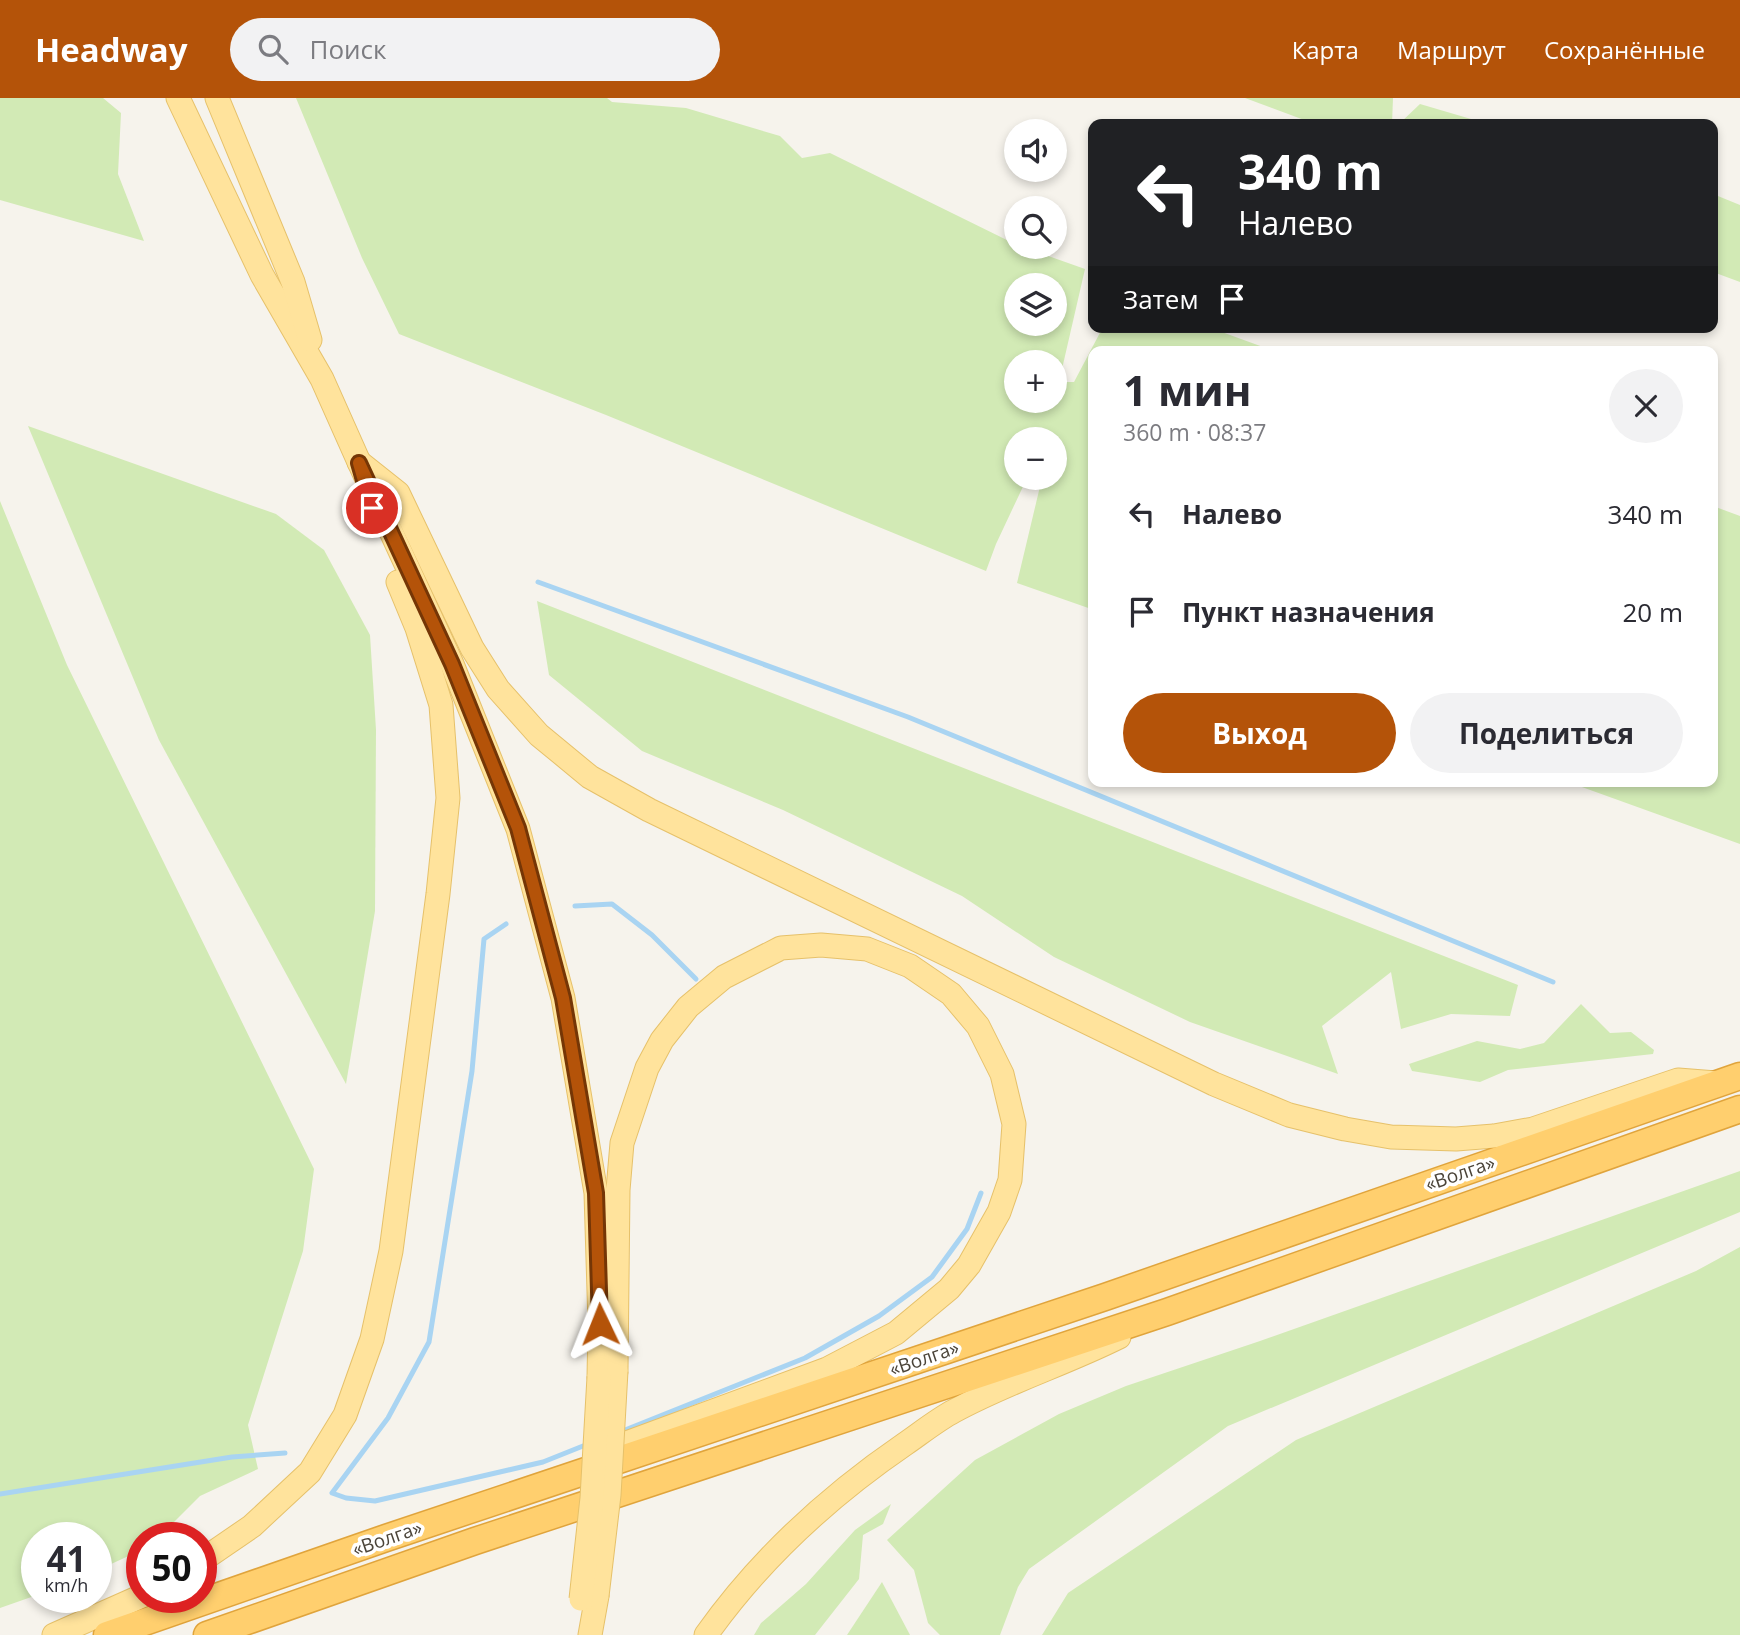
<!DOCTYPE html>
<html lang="ru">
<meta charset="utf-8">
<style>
body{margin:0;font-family:"Open Sans",sans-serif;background:#f2f2f3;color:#2b2b33;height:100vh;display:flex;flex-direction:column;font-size:26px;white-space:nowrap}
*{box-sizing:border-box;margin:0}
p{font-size:23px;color:#7c7c81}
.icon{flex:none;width:38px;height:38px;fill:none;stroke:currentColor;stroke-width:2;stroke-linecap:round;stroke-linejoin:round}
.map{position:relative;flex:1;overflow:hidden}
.side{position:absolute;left:1088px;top:248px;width:630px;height:441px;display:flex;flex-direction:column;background:#fff;border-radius:14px;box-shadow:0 4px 10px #0003}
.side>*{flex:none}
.banner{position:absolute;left:1088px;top:21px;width:630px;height:214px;border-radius:14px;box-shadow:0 4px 10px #0003;background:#202124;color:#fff;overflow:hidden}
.buttons{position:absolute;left:1004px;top:21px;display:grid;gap:14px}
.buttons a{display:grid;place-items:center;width:63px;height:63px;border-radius:50%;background:#fff;box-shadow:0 4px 10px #0003;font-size:35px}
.speed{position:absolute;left:21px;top:1424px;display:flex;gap:14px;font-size:35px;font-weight:700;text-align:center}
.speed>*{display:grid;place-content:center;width:91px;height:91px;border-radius:50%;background:#fff;box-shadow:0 4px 10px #0003;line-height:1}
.speed small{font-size:18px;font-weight:400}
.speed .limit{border:10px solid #d22;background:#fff;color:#111}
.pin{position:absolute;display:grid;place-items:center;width:60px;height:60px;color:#fff;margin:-30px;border:4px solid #fff;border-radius:50%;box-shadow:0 2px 7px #0007}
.me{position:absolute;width:77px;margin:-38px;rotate:358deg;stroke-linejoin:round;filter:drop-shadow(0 0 5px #0008)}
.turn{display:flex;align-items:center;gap:24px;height:147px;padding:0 35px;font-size:32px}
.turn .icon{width:91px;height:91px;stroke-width:2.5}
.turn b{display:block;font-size:49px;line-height:60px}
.then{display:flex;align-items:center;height:66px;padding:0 35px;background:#0003;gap:14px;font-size:26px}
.round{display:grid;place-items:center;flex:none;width:74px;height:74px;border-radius:37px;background:#f2f2f3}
.overview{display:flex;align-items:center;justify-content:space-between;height:119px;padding:0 35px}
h1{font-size:42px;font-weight:700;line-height:52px}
.cta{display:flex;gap:14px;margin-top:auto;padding:14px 35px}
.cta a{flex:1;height:80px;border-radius:42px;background:#b45309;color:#fff;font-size:28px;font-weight:700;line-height:80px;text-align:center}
.cta a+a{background:#f2f2f3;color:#2b2b33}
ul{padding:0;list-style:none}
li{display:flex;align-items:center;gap:21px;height:98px;padding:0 35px}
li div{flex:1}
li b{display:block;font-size:26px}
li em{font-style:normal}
header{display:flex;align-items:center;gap:42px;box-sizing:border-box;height:98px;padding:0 35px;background:#b45309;color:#fff}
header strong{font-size:33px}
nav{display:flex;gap:38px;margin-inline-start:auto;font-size:24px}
.search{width:490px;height:63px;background:#f2f2f3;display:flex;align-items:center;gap:18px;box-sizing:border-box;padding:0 24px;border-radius:38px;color:#7c7c81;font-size:26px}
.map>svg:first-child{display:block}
</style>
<header>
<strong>Headway</strong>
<div class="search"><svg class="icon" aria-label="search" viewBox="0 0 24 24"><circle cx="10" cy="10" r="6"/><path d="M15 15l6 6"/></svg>Поиск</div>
<nav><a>Карта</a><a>Маршрут</a><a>Сохранённые</a></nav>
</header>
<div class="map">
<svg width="1740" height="1537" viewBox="0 0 1740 1537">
<rect width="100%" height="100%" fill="#f6f3ec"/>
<g fill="#d2eab5" fill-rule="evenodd">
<path d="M0,0h103l18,15 -3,61 26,67 -144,-41z"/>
<path d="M296,0h311l5,4 74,6 94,28 22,22 28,-5 187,92v2h6l62,22 -26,113h15l29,-55h105l69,25h-183v258l-77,-27 25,-105h13v-39h-38v39h10l-31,66 -10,27 -380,-156 -207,-81 -37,-76zM1055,187v39h-38v-39zM1017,264h38v39h-38z"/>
<path d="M1245,0h148l-1,26h-77z"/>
<path d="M1420,6l68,20h-89z"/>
<path d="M1713,96l27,11v77l-27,-10z"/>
<path d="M28,328l248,88 48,36 46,85 6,95 -1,181 -29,173 -187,-344z"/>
<path d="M0,403l67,164 247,504 -11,82 -55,174 10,44 -58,27 -31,31 -14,11h-13v10l-7,5 -39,18v-33h-59v57l-37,13z"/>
<path d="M1713,408l27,10v328l-172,-62h145z"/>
<path d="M537,503l981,384 -8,31 -59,-2 -50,15 -10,-57 -69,54 16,48 -148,-52 -136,-65 -92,-61 -179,-86 -141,-59 -93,-76z"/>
<path d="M1581,906l29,29 21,-1 23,18 -1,4 -145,16 -28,12 -68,-11 -3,-7 68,-23 43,8 24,-6z"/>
<path d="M1740,1073v41l-512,214 -199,143 -11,18 -18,48h-60l-12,-12 -14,-53 -27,-30 88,-80 84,-46 67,-28 134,-45z"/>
<path d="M1740,1149v388h-698l26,-42 228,-153 400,-169z"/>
<path d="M891,1406l-8,20 -20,11 -4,44 -44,56h-61l7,-12 45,-39 49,-54z"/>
<path d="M882,1484l28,53h-63z"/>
</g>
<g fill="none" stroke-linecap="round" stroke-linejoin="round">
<g stroke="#a9d4f2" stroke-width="5">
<path d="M538,484l370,135 645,265"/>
<path d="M575,808l37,-2 40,31 44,44"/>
<path d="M506,826l-22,15 -12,132 -43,271 -41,76 -56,75 14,5 29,3 168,-39 45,-18"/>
<path d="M620,1334l185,-74 74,-42 53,-39 35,-48 14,-36"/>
<path d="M0,1396l232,-37 53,-4"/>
</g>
<defs>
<g id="major">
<path d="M178,0l84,177 60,104 37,83 93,202 66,165 45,169 33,195 4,131 -1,53"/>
<path d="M217,0l76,184 17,58"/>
<path d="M359,364l39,31 74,155 26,41 41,46 51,42 59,33 565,274 75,31 56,14 46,8 65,2 38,-3 39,-7 145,-49 38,3"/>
<path d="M599,1363l22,-16 206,-76 69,-36 53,-44 20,-24 30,-53 11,-32 4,-56 -12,-50 -24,-48 -27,-32 -41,-28 -43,-17 -46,-4 -40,3 -57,29 -36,30 -26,33 -15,28 -25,75 -4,47 -2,181"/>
<path d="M201,1463l51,-35 58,-54 35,-57 27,-76 19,-88 47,-357 10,-96 -7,-93 -24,-77 -19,-46"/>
<path d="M54,1537l88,-39"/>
<path d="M590,1537l7,-39"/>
<path d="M706,1537c54,-76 123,-139 199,-191 16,-11 32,-24 49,-33 53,-29 111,-47 165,-74"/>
</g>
<g id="highway">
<path d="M107,1537l279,-97 719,-241 635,-221"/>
<path d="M207,1537l268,-94 692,-229 573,-203"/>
</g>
</defs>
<use href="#major" stroke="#e6c16a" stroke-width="25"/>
<use href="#highway" stroke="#e0a43c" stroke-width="29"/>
<use href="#major" stroke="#ffe39c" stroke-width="23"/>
<use href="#highway" stroke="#ffcf6e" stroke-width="26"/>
<defs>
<g id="major-bridge">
<path d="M597,1498l12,-101 7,-124"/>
<path d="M581,1501l11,-101 7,-121"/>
</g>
</defs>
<use href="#major-bridge" stroke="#e6c16a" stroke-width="25" stroke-linecap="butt"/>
<use href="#major-bridge" stroke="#ffe39c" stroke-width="23"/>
</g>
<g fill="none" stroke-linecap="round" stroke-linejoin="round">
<defs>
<path id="route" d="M372,410l-13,-45 93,201 66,164 45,170 33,195 4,131"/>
</defs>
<use href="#route" stroke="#753606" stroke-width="18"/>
<use href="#route" stroke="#b45309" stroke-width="12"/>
</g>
<g text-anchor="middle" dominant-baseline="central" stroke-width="7" stroke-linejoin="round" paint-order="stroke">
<g font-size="19" fill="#4b4439" stroke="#fff">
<text transform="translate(1460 1075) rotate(-19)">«Волга»</text>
<text transform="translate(924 1260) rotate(-19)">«Волга»</text>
<text transform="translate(387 1440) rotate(-19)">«Волга»</text>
</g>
</g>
</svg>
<div class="buttons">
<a><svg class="icon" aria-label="sound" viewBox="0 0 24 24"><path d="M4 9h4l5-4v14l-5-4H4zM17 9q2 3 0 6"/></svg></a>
<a><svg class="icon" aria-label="search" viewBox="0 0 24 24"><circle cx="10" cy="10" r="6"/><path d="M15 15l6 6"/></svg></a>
<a><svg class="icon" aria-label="layers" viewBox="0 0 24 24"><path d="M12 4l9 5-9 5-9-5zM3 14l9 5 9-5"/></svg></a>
<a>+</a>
<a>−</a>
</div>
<div class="speed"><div>41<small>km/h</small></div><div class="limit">50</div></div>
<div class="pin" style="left:372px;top:410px;background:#d93025"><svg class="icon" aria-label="arrive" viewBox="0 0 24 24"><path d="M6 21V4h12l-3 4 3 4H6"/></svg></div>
<svg class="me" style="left:600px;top:1226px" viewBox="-20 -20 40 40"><path d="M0-17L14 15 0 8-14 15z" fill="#b45309" stroke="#fff" stroke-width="4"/></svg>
<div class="banner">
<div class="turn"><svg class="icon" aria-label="left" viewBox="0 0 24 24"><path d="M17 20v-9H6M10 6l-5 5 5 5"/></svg><div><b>340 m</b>Налево</div></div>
<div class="then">Затем<svg class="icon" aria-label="arrive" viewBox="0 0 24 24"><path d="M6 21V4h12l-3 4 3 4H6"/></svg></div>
</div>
<section class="side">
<div class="overview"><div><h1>1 мин</h1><p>360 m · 08:37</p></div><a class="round"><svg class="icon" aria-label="close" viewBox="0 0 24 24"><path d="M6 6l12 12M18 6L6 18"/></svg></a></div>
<ul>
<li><svg class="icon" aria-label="left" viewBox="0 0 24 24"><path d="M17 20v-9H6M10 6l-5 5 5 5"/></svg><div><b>Налево</b></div><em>340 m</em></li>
<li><svg class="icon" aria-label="arrive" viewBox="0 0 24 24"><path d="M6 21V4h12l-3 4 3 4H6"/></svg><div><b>Пункт назначения</b></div><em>20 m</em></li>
</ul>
<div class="cta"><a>Выход</a><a>Поделиться</a></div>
</section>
</div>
